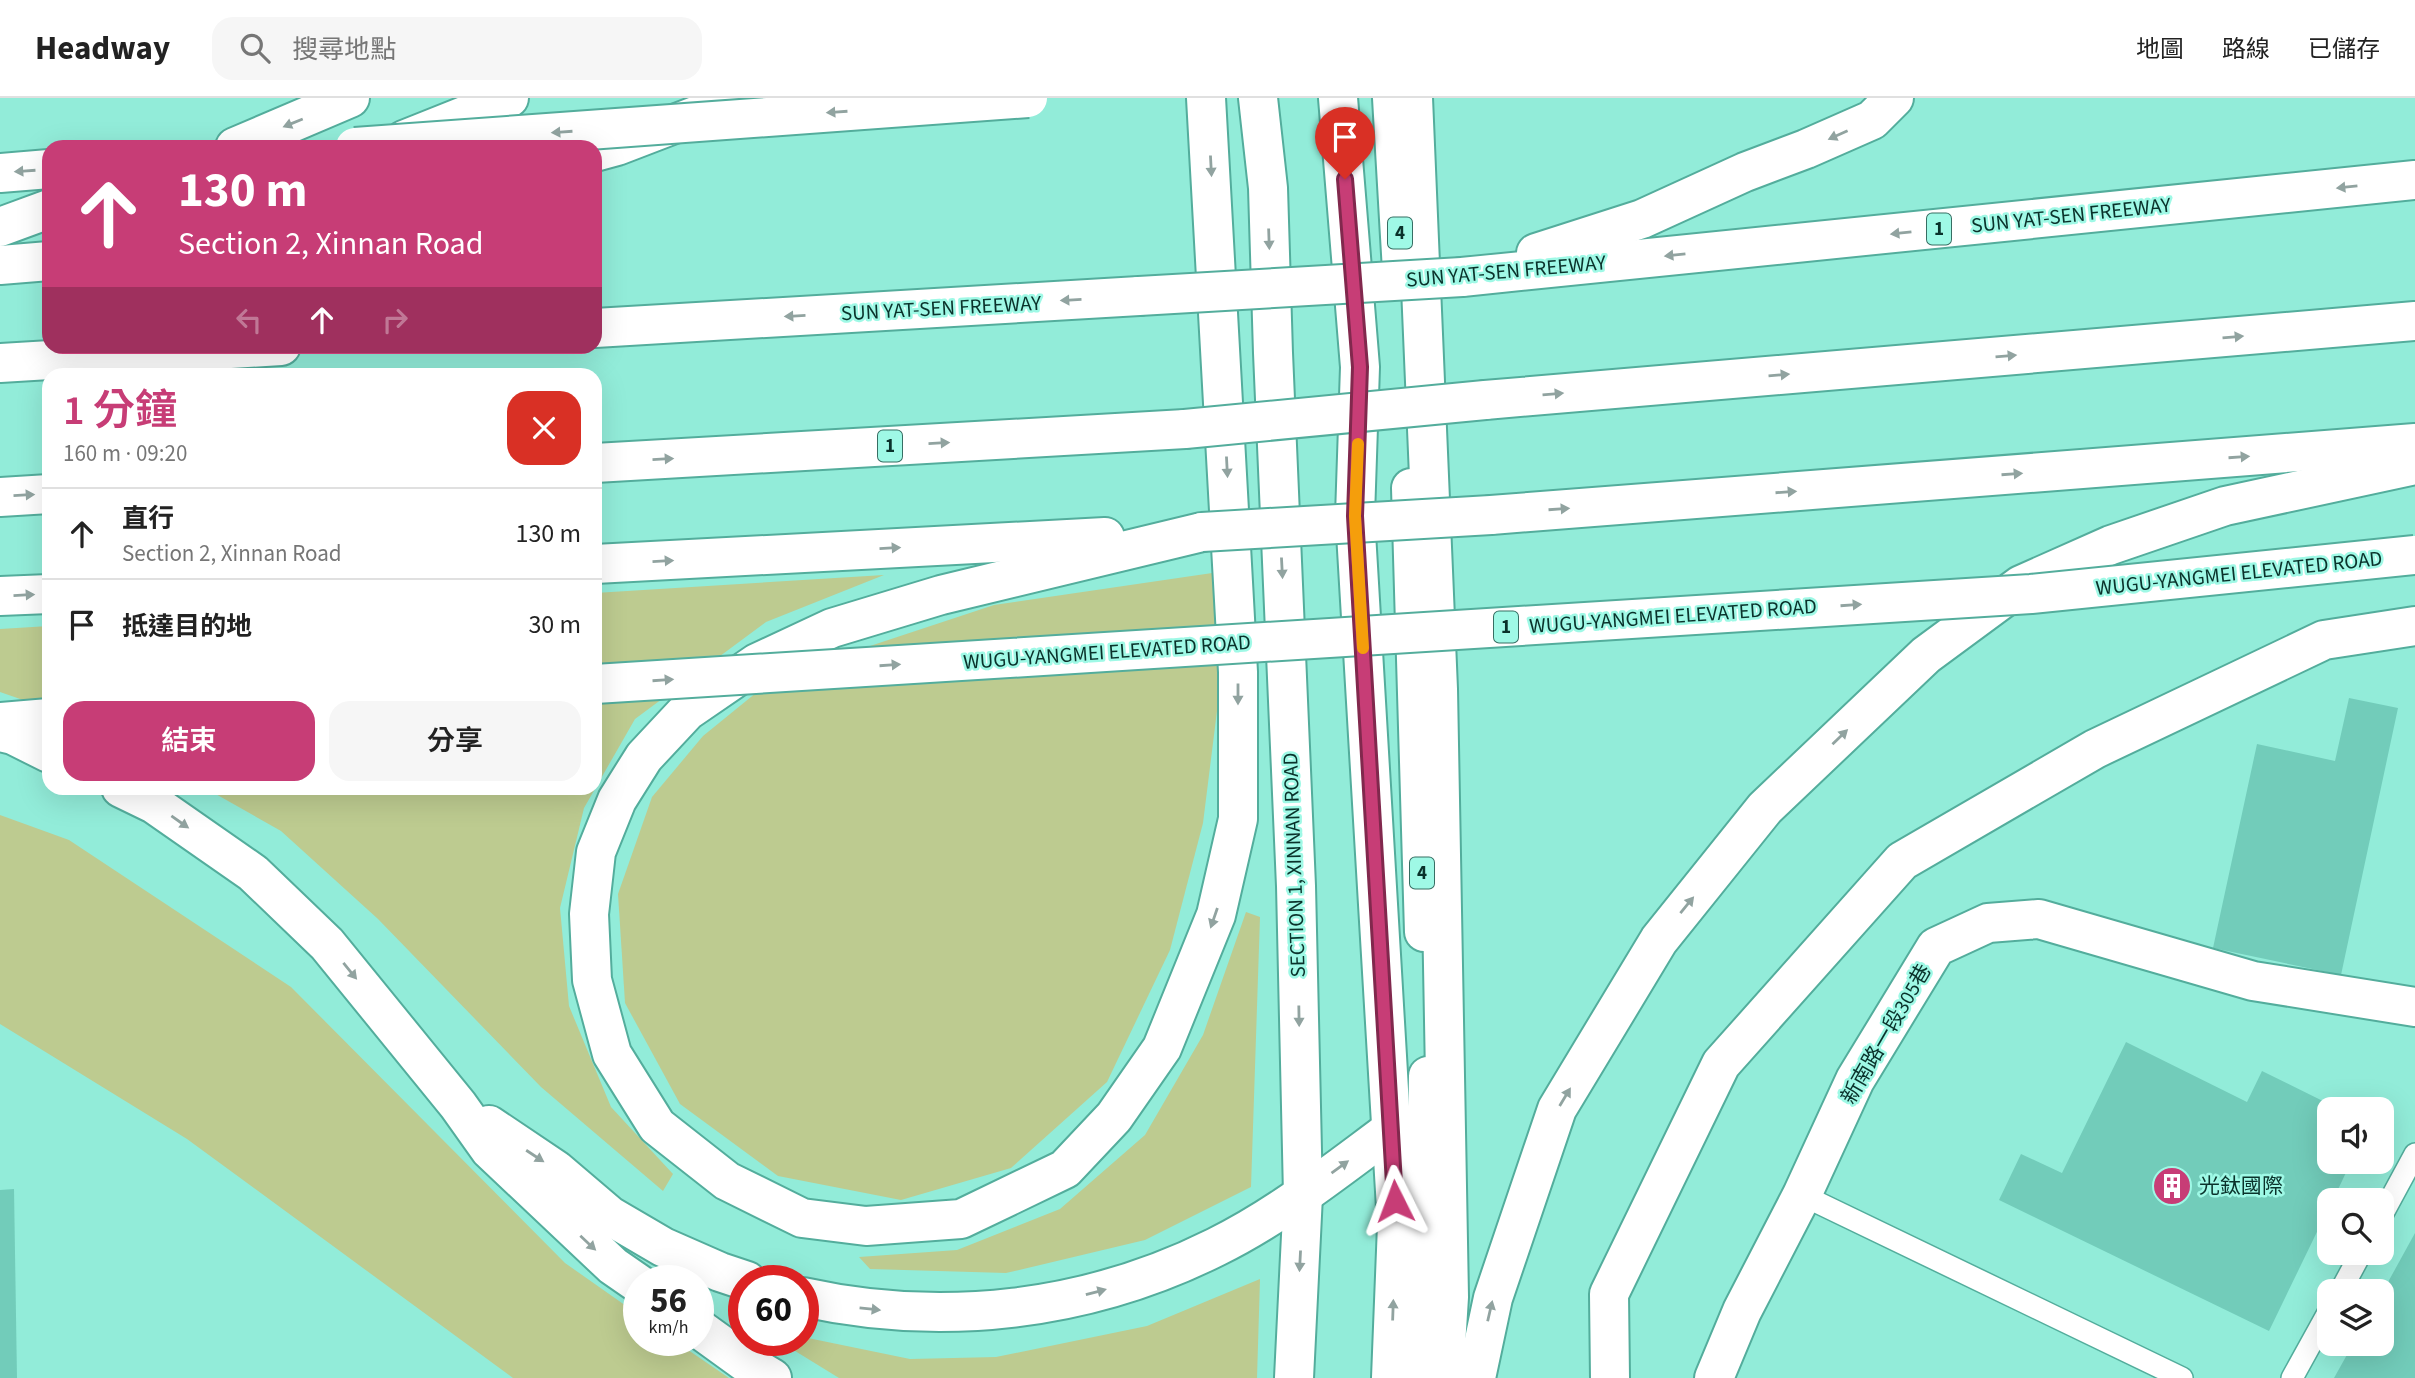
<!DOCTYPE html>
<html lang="zh-TW">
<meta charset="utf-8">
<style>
body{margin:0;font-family:"Source Sans 3","Noto Sans TC",sans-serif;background:#f6f6f6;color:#222;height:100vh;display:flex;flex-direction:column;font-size:26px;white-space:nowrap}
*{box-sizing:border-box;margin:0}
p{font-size:23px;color:#767676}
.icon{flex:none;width:38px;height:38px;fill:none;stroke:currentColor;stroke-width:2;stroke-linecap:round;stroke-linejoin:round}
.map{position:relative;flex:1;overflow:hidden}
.panel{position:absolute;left:42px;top:270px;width:560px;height:427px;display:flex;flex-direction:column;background:#fff;border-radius:21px;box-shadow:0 7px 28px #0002}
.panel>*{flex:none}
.hud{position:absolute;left:42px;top:42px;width:560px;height:214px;border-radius:21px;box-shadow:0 7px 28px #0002;background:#c73d76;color:#fff;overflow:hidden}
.tools{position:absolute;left:2317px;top:999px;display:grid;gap:14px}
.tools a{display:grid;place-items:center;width:77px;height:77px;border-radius:14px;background:#fff;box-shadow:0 7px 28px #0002;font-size:35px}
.speed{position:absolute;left:623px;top:1167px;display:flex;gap:14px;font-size:35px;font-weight:700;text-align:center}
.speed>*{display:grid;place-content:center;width:91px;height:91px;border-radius:50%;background:#fff;box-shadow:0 7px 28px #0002;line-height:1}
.speed small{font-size:18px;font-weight:400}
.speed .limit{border:10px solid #d22;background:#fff;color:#111}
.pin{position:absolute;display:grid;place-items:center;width:60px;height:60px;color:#fff;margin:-72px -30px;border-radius:50% 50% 50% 0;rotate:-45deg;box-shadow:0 0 7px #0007}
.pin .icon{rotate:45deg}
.me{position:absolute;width:77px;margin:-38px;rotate:357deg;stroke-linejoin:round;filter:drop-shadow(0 0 5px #0008)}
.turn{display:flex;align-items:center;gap:24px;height:147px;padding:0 21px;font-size:32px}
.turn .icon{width:91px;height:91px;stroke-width:2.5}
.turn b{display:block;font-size:49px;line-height:60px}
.lanes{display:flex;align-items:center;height:66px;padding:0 21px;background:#0003;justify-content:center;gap:35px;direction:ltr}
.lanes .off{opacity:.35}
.round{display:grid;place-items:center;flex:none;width:74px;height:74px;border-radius:21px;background:#f6f6f6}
.summary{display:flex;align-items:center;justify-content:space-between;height:119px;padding:0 21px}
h1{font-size:42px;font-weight:600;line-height:52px;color:#c73d76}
.cta{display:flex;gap:14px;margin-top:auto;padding:14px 21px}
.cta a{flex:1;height:80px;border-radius:21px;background:#c73d76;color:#fff;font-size:28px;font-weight:600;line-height:80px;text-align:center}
.cta a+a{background:#f6f6f6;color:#222}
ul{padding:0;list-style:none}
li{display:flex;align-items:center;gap:21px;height:91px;padding:0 21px;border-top:2px solid #e0e0e0}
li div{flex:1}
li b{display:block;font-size:26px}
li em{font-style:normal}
header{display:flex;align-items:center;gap:42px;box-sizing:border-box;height:98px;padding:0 35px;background:#fff;border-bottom:2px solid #e0e0e0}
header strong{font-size:33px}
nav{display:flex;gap:38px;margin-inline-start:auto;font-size:24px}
.search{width:490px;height:63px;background:#f6f6f6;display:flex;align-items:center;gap:18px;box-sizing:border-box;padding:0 24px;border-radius:21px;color:#767676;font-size:26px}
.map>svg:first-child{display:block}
</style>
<header>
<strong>Headway</strong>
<div class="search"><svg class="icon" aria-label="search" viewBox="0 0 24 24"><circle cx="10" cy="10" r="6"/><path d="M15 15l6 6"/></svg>搜尋地點</div>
<nav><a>地圖</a><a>路線</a><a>已儲存</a></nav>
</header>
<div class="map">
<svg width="2415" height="1280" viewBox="0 0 2415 1280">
<rect width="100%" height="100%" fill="#92ecd9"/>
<g fill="#bdcb90">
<path d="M1219,474l-1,131 -15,120 -33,127 -63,132 -96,86 -110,32 -123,-24 -98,-72 -55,-101 -7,-109 34,-97 51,-61 59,-48 105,-41 127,-42z"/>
<path d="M884,477l-118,47 -131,97 -51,89 -24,100 9,98 42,101 62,67 -10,17 -122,-104 -163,-168 -97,-88 -76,-43h390v-195z"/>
<path d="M49,528v83l-49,-17v-63z"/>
<path d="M0,717l69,25 222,147 274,276 74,52v25l36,1 54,37h-216l-326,-239 -187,-115z"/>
<path d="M1246,814l14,5 -9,270 -106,53 -139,33 -136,-4 -11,-12 98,-7 103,-41 85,-74 58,-100z"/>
<path d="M1260,1181l-3,99h-418l-52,-32 3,-5 13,-1v-3l107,22 86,-2 151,-31z"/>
</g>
<g fill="#72ccba">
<path d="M2349,600l49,10 -57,267 -128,-27 44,-204 78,17z"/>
<path d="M2126,944l121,60 15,-31 79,39h-12v52h22l-18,38h-4v7l-60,124 -270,-131 22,-46 41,19z"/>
<path d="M14,1091l3,189h-17v-188z"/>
<path d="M2415,1135v145h-81l19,-34h29v-51z"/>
</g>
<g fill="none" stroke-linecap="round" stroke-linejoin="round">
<defs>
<g id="lane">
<path d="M1802,1097l380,183"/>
<path d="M2382,1117l33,-61"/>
<path d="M2340,1194l21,-39"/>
<path d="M2292,1280l37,-67"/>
</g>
<g id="street">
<path d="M1610,1280l-1,-84 112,-230 181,-203 193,-112 229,-109 91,-14"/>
<path d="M1714,1280l28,-67 60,-116 53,-115 81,-133 52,-24 51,-4 214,62 162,26"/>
</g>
<g id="primary">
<path d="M1258,0l10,90 5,165 23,533 7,309 -9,183"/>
<path d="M1338,0l22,269 -5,149 42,709 -6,153"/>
<path d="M1392,0l10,173"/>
<path d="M1411,390l13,444"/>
<path d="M1423,1280l5,-302"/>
</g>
<g id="highway">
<path d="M1413,0l25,591 11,608 -5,81"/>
<path d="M404,42l105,-42"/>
<path d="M235,49l115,-49"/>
<path d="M595,54l22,-6 125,-48"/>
<path d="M0,75l49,-4"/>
<path d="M0,129l49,-18"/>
<path d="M1536,155l106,-34 103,-47 61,-23 66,-29 22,-22"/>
<path d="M0,167l49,-4"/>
<path d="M1462,179l953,-97"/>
<path d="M595,230l544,-32"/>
<path d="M0,265l281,-17"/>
<path d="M1485,302l930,-79"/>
<path d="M595,365l590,-34"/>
<path d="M0,399l49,-3"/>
<path d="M1491,417l924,-72"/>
<path d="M1202,434l-261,63 -109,33 -75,35 -70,48 -43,46 -27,43 -21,52 -7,62 3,66 20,74 45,72 70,55 75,37 64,8 95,-7 104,-50 49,-52 48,-69 54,-133 22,-96v-147l-32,-574"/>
<path d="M595,466l510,-27"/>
<path d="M0,498l49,-2"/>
<path d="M0,624l49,-4"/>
<path d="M0,634l13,3 36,18"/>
<path d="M121,690l33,16 99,69 74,71 131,161 32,45 123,116 26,18"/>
<path d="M489,1027l67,45 54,46 53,31 57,25 27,9"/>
<path d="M803,1199c140,31 285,14 413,-50 63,-31 119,-76 176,-118"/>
<path d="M698,1230l47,34 27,16"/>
<path d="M1476,1280l17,-80 64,-189 102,-169 106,-132 161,-153 95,-70 90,-40 114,-39 190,-41"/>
</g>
</defs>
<use href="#lane" stroke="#53ad9c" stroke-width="24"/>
<use href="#street" stroke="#53ad9c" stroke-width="42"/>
<use href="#primary" stroke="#53ad9c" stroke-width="42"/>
<use href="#highway" stroke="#53ad9c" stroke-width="42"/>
<use href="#lane" stroke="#fff" stroke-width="21"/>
<use href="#street" stroke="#fff" stroke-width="38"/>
<use href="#primary" stroke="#fff" stroke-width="38"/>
<use href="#highway" stroke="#fff" stroke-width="38"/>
<defs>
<g id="highway-bridge">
<path d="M355,49l673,-49"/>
<path d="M1139,198l323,-19"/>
<path d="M1185,331l300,-29"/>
<path d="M1202,434l289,-17"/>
<path d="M595,586l1436,-90 384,-39"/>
</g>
</defs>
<use href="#highway-bridge" stroke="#53ad9c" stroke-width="42" stroke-linecap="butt"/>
<use href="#highway-bridge" stroke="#fff" stroke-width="38"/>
</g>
<defs><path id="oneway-solid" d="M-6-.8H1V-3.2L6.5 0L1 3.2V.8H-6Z" transform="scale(1.75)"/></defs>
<g fill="#91a3a0">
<use href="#oneway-solid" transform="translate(837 14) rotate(176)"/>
<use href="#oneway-solid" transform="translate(293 25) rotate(158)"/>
<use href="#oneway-solid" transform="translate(562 34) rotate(176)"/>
<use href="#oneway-solid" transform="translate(1838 37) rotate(156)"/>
<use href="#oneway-solid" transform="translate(1211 68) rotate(87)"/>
<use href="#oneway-solid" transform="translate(25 73) rotate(176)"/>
<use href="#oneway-solid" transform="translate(2347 89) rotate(174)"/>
<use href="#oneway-solid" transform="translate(1901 135) rotate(174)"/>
<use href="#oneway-solid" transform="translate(1269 141) rotate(88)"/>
<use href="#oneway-solid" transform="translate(1675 157) rotate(174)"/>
<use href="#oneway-solid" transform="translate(1071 202) rotate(177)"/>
<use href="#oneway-solid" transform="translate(795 218) rotate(177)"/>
<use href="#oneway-solid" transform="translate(2233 239) rotate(-5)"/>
<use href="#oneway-solid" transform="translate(2006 258) rotate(-5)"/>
<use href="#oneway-solid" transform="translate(1779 277) rotate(-5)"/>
<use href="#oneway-solid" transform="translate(1553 296) rotate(-5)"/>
<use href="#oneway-solid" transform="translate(939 345) rotate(-3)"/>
<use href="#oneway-solid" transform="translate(2239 359) rotate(-4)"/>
<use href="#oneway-solid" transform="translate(663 361) rotate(-3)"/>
<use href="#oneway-solid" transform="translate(1227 369) rotate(87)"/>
<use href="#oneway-solid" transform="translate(2012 376) rotate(-4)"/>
<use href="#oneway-solid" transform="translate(1786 394) rotate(-4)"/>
<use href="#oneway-solid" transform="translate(24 397) rotate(-3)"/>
<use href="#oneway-solid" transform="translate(1559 411) rotate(-4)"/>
<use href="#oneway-solid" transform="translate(890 450) rotate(-3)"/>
<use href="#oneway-solid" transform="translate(663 463) rotate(-3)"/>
<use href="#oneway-solid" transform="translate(1282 470) rotate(87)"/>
<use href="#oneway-solid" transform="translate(24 497) rotate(-3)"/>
<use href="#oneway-solid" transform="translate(1851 507) rotate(-4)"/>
<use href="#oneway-solid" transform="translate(890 567) rotate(-4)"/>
<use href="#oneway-solid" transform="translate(663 582) rotate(-4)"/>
<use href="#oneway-solid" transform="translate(1238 596) rotate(90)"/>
<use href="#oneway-solid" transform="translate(1840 639) rotate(-44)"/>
<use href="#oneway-solid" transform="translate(180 724) rotate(35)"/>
<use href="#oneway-solid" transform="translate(1687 807) rotate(-51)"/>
<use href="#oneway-solid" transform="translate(1214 820) rotate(109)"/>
<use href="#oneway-solid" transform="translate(350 873) rotate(51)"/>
<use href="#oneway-solid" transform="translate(1299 918) rotate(89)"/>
<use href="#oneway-solid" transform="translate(1565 999) rotate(-59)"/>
<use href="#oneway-solid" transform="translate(535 1058) rotate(33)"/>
<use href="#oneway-solid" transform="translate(1340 1069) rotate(-36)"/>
<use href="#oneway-solid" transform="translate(588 1145) rotate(43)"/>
<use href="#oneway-solid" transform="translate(1300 1163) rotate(93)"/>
<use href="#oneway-solid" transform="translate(1096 1194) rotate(-15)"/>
<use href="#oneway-solid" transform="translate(870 1211) rotate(6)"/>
<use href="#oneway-solid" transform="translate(1393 1212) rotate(-88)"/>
<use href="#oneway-solid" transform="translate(1490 1213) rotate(-77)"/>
</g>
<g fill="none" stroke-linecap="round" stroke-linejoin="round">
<defs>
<path id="route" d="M1345,81l15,188 -5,149 40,685"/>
</defs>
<use href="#route" stroke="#81284d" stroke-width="18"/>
<use href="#route" stroke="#c73d76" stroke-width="12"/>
<path stroke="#f59e0b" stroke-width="12" d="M1358,346l-3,72 8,132"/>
</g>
<defs>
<symbol id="building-disc" viewBox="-11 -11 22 22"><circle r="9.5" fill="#c73d76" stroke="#9ff9e6"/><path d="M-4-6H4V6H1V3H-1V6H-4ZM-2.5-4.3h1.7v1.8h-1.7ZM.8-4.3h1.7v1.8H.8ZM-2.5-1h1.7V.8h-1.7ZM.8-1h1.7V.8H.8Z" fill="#fff"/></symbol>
</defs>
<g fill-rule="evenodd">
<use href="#building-disc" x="2150" y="1066" width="44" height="44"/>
</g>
<g text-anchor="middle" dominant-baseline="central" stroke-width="5" stroke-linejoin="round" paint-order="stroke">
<g fill="#9ff9e6" stroke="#376e63" stroke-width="2">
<rect x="1927" y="115.5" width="24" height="31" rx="5"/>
<rect x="1388" y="119.5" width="24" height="31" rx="5"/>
<rect x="878" y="332.5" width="24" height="31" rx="5"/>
<rect x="1494" y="513.5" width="24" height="31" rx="5"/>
<rect x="1410" y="759.5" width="24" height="31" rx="5"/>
</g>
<g font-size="19" font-weight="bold" fill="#0a322b">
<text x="1939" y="131">1</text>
<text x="1400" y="135">4</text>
<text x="890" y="348">1</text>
<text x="1506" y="529">1</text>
<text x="1422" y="775">4</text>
</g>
<g font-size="21" fill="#0a322b" stroke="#9ff9e6">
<text transform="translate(2071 117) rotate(-6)">SUN YAT-SEN FREEWAY</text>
<text transform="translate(1506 173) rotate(-5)">SUN YAT-SEN FREEWAY</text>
<text transform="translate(941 210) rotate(-3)">SUN YAT-SEN FREEWAY</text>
<text transform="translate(2239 475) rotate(-6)">WUGU-YANGMEI ELEVATED ROAD</text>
<text transform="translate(1673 518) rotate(-4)">WUGU-YANGMEI ELEVATED ROAD</text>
<text transform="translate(1107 554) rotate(-4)">WUGU-YANGMEI ELEVATED ROAD</text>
<text transform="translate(1294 767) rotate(-92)">SECTION 1, XINNAN ROAD</text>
<text transform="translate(1886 936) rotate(-60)">新南路一段305巷</text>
</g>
<g font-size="21" fill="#0a322b" stroke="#9ff9e6" text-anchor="start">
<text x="2199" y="1088">光鈦國際</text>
</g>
</g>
</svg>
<div class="tools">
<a><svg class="icon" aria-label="sound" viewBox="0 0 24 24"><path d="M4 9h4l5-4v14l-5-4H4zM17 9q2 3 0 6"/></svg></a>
<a><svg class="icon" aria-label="search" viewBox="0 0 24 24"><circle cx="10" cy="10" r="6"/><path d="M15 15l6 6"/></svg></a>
<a><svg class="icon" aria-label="layers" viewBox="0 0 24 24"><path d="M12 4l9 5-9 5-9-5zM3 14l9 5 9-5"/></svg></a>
</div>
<div class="speed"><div>56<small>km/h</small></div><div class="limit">60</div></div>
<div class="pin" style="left:1345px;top:81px;background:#d93025"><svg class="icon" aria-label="arrive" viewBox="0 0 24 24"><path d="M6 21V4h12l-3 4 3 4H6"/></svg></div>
<svg class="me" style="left:1395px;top:1103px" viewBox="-20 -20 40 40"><path d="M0-17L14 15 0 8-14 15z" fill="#c73d76" stroke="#fff" stroke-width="4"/></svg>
<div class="hud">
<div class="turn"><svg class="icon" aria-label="ahead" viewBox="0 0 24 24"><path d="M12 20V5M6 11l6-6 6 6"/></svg><div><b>130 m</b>Section 2, Xinnan Road</div></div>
<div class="lanes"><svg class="icon off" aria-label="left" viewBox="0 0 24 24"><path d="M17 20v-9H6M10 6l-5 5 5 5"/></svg><svg class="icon" aria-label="ahead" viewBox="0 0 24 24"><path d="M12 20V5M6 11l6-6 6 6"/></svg><svg class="icon off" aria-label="right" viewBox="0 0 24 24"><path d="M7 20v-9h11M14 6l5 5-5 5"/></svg></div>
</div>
<section class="panel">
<div class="summary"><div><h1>1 分鐘</h1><p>160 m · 09:20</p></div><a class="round" style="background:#d93025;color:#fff"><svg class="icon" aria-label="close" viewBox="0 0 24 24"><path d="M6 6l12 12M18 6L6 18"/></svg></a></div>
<ul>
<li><svg class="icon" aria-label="ahead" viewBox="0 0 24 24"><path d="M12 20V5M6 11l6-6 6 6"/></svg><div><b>直行</b><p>Section 2, Xinnan Road</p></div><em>130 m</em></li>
<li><svg class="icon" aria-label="arrive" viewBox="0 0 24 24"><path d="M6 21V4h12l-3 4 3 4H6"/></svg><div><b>抵達目的地</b></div><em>30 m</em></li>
</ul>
<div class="cta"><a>結束</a><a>分享</a></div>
</section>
</div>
